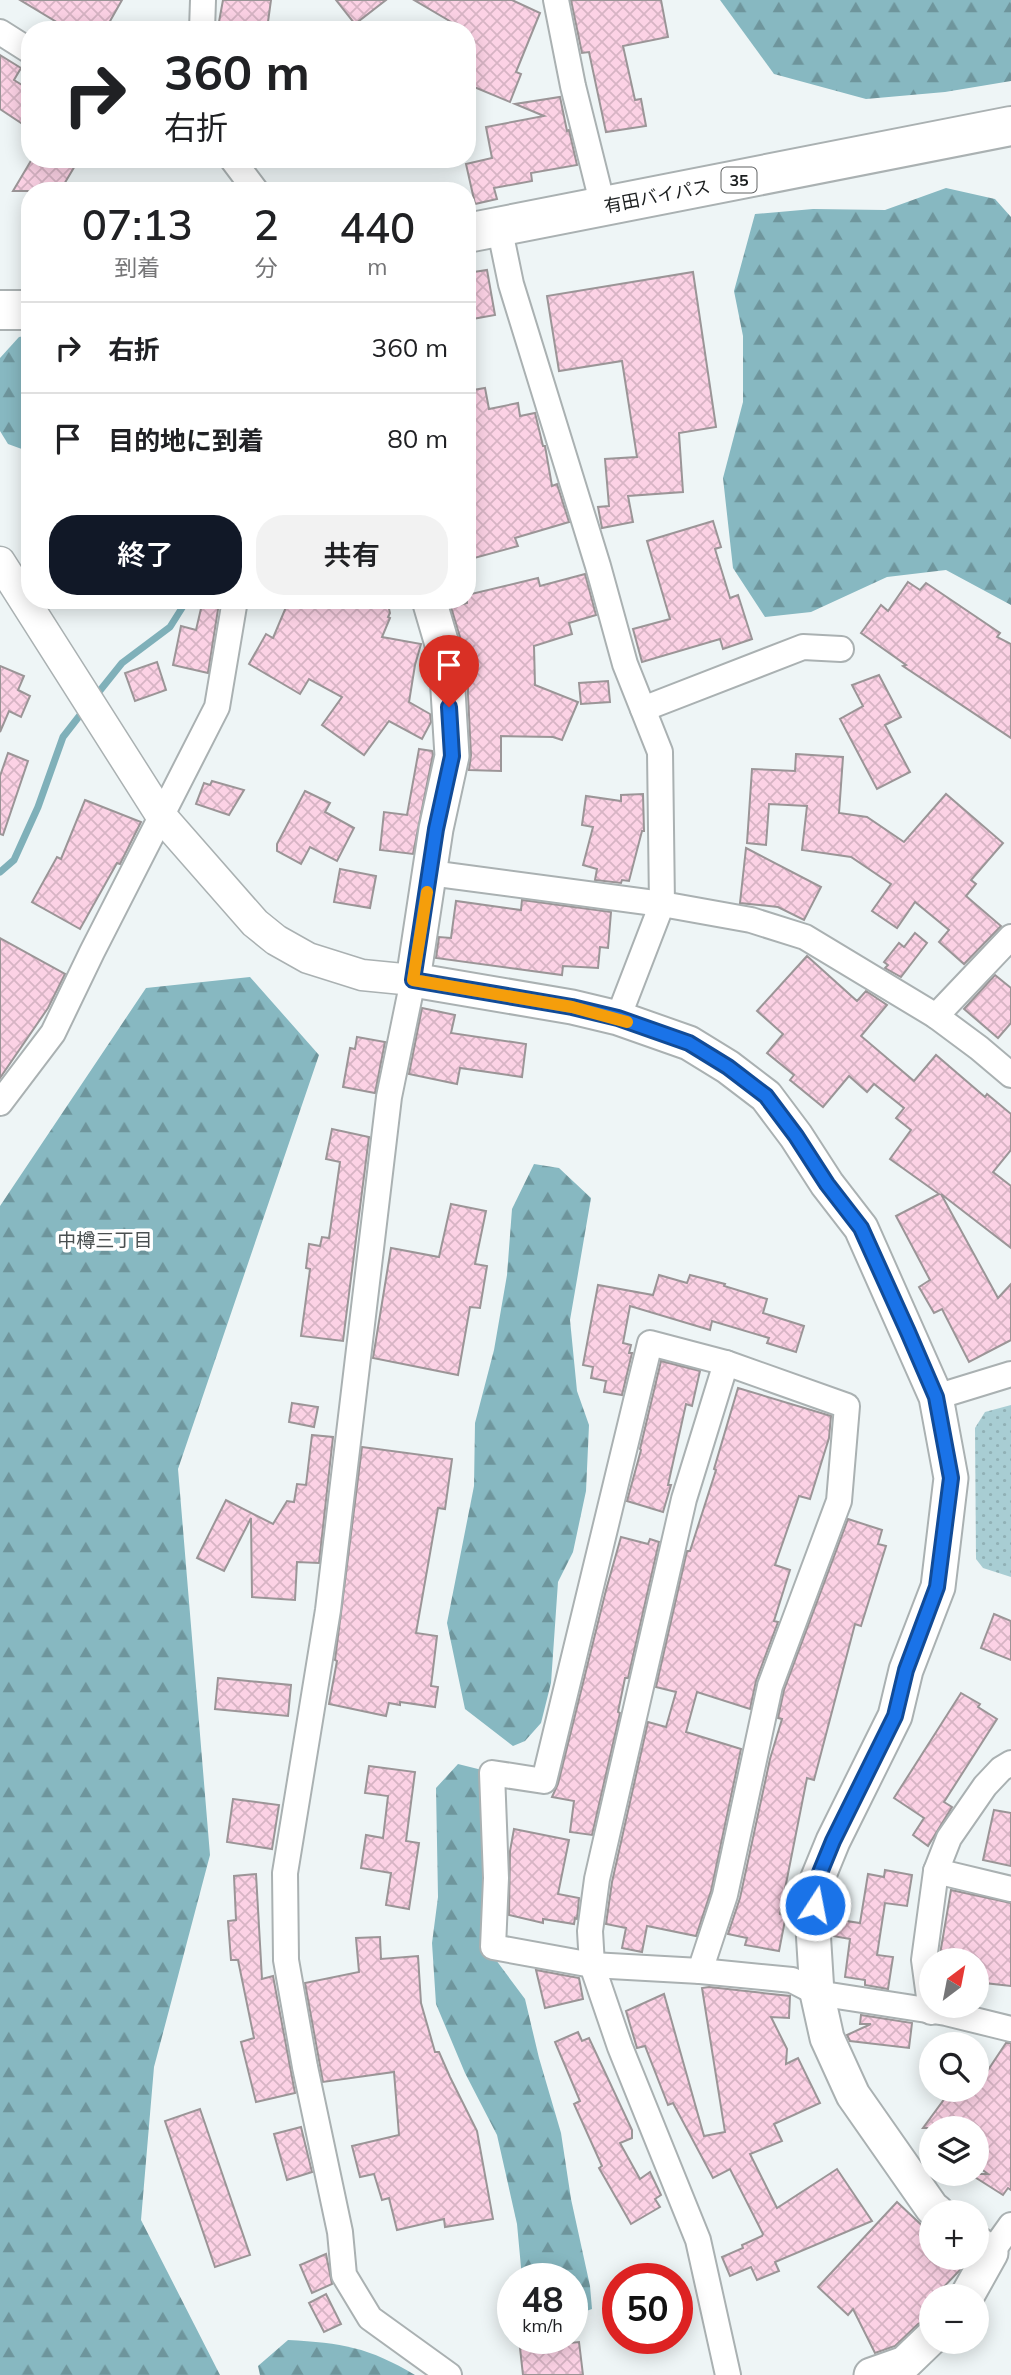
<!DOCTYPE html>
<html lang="ja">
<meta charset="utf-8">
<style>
body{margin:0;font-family:Mulish,"Noto Sans JP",sans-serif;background:#f2f2f2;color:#202124;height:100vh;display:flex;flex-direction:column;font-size:26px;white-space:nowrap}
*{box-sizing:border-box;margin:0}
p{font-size:23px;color:#757577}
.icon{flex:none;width:38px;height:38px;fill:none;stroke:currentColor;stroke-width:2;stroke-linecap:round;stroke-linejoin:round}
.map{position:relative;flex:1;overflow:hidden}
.panel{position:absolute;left:21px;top:182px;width:455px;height:427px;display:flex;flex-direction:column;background:#fff;border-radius:28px;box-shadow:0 4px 18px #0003}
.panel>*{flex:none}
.banner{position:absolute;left:21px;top:21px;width:455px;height:147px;border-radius:28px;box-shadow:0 4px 18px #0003;background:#fff;color:#202124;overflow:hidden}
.needle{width:46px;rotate:32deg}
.controls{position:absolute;left:919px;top:1948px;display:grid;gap:14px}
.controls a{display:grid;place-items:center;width:70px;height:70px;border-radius:50%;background:#fff;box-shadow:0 4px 18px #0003;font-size:35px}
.speed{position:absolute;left:497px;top:2263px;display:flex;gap:14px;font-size:35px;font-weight:700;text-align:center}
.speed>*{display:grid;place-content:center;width:91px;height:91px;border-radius:50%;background:#fff;box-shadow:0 4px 18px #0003;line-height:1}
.speed small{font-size:18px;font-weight:400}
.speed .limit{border:10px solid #d22;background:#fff;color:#111}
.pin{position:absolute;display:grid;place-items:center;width:60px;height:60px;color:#fff;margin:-72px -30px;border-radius:50% 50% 50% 0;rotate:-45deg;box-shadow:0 0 7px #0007}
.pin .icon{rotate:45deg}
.me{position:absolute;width:77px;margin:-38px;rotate:11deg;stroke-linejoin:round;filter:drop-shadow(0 0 5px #0008)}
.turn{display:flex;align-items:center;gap:24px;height:147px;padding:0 28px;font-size:32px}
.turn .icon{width:91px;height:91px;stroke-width:2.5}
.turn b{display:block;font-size:49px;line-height:60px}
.eta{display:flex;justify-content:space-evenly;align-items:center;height:119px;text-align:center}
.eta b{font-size:42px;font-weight:600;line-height:49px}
.button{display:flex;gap:14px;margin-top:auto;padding:14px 28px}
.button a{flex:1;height:80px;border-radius:28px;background:#111827;color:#fff;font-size:28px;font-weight:600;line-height:80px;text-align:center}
.button a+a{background:#f2f2f2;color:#202124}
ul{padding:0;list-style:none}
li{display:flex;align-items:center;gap:21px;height:91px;padding:0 28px;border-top:2px solid #e0e0e0}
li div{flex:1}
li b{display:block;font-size:26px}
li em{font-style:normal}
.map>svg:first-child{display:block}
</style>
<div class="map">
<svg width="1011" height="2375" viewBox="0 0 1011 2375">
<defs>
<pattern id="forest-firs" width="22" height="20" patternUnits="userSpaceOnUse" patternTransform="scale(1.75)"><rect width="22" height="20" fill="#87b8c1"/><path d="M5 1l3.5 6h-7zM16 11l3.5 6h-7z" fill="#6e959c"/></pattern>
<pattern id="park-dots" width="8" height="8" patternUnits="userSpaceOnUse" patternTransform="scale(1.75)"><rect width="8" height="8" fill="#a8cdd3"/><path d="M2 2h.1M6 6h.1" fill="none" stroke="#90b0b5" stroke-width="1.8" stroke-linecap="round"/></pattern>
<pattern id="building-cross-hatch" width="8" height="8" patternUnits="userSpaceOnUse" patternTransform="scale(1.75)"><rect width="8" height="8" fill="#fcd2e5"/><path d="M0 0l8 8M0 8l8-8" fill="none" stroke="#d7b4c4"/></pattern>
</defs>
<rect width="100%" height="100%" fill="#eef5f6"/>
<g fill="url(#forest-firs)">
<path d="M720,0h291v81l-66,11 -79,7 -92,-25z"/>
<path d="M946,188l49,11 16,18v388l-65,-35 -59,7 -76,35 -46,5 -32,-49 -10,-90 20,-76v-66l-9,-45 21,-77 58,-5 72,1z"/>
<path d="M30,335v117l-22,-8 -8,-13v-73l19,-21z"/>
<path d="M250,977l69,78 -141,414 32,386 -56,212 -13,153 79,155h-220v-1169l146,-218z"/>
<path d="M534,1164l25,4 32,30 -21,122 7,71 12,34 -3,66 -13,61 -15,30 -7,101 -10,40 -16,18 -12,5 -48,-37 -18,-86 27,-137 1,-63 19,-73 13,-75 5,-66z"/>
<path d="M458,1764l24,6 -2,27 7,78 3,77 35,47 14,59 22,75 10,66 19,87 2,23 -20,7v-38h-50l-5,-54 -20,-89 -32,-62 -29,-69 -4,-61 6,-46 -2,-109z"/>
<path d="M288,2340c54,3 80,7 127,35h-155l-2,-9z"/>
</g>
<path fill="url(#park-dots)" d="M1011,1405v172l-28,-9 -7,-9 -1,-131 10,-16z"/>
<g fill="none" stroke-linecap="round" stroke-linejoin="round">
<g stroke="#7fb0b9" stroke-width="7">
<path d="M94,698l28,-35 48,-36 17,-27"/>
<path d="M0,872l14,-12 24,-53 25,-70 21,-27"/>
</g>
</g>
<g fill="url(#building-cross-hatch)" stroke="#9b9597" stroke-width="2">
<path d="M20,0h102l-17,30h-35z"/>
<path d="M223,0h48l-4,29 -48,-7z"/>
<path d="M336,0h50l-31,24z"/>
<path d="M414,0h98l28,13 -24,59 5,2 -11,28 -43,-18v-54h-18l4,-7z"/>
<path d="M571,0h90l7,37 -45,9 12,54 6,-1 5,27 -40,6 -17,-80 -7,1z"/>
<path d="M0,55l21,13 -7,12 16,10v39l-30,-20z"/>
<path d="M560,97l7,34 2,-1 8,35 -46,8 1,8 -38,7 3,11 -22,5 -9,-40 26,-6 -6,-31 58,-11 -29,-12z"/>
<path d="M32,159h47l-19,32h-47z"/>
<path d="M487,270l8,45 -28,5v-47z"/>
<path d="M693,272l23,155 -37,6 4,59 -55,4 5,26 -31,6 -4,-21 11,-1 -4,-47 32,-2 -15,-96 -63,10 -12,-75z"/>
<path d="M485,388l4,21 29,-6 2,13 15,-3 8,33h2l7,40 5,-2 12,38 -54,16 3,8 -51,14v-169z"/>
<path d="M713,521l8,26 -6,2 15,49 8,-3 14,44 -29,10 -3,-10 -78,23 -9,-33 37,-10 -23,-78z"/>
<path d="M585,574l11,41 -27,8 3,11 -38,12 1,39 43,17 -16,38 -9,-3 -52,-1v35l-32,-1 2,-15 -3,-60v-48h-5l-12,-40 16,-4v-8l71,-17 2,8z"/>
<path d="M908,582l12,8 6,-7 74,50 -3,4 14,7v94l-108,-72 3,-1 -45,-32 20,-28 7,6z"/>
<path d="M203,600l16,3 -11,70 -35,-8 8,-39 15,4z"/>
<path d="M289,600h98l3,13 -2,4 2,1 -8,19 39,7 -6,21 -6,37 21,12 1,8 -9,17 -33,-18 -25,34 -42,-30 20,-28 -33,-18 -9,15 -51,-30 17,-30 7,4z"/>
<path d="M157,662l9,28 -31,11 -10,-28z"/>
<path d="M0,666l24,10 -6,14 12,6 -9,21 -12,-6 -9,21z"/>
<path d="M879,675l22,42 -16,8 25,47 -33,17 -37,-70 23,-13 -11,-21z"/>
<path d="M608,681l2,21 -29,2 -2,-21z"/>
<path d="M419,749l13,2 1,3 -20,100 -33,-4 4,-38 23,3z"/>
<path d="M8,753l20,8 -25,74 -3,-1v-58z"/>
<path d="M796,754l47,3 -4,56 28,4 37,25 42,-48 57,49 -32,37 5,4 -10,12 35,30 -37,38 -25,-22 10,-12 -34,-28 -18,26 -25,-17 19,-27 -40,-27 -49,-7 5,-44 -38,-2 -3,41 -19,-2 5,-74 43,2z"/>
<path d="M212,781l32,9 -15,25 -33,-11 8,-21 6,2z"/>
<path d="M305,791l25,12 -5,9 29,16 -17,33 -27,-14 -9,17 -24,-13v-7z"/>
<path d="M643,794l1,37h-2l-13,50 -7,-1 -1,3 -26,-3 2,-11 -14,-4 10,-38 -11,-2 4,-29 35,5v-6z"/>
<path d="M85,800l56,22 -21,42 -3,-1 -37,66 -48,-27 25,-45 4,2z"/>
<path d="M746,848l75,39 -17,33 -26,-13 -38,-4z"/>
<path d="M340,869l36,7 -6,32 -36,-6z"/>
<path d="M522,900l89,12 -3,36 -8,-1 -2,21 -35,-2 -1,9 -126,-17 3,-21 12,1 5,-37 65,9z"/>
<path d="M915,933l12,10 -26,34 -16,-9 3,-3 -4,-3 15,-19 5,4z"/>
<path d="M0,938l65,36 -17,34 -48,70z"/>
<path d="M807,956l50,45 9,-10 21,14 -26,31 53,45 22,-26 49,42 2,-3 24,20v36l-18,22 18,14v62l-70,-54 57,104 13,-14v56l-42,22 -27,-53 -8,4 -15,-26 11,-7 -34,-64 43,-22 -49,-35 21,-29 -15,-12 8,-10 -30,-24 -7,8 -18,-16 -26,31 -33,-27 4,-5 -27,-22 16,-19 -26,-23z"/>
<path d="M995,975l16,13v35l-13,15 -34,-29z"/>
<path d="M422,1008l33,7 -4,18 75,11 -4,33 -62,-9 -3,16 -48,-10z"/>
<path d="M357,1037l28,5 -10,51 -32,-6 7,-39 5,1z"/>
<path d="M332,1129l37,8 -26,204 -42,-5 9,-67 -4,-1 3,-24 11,2 2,-9 7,1 11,-76 -14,-3z"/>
<path d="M451,1204l35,7 -11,53 12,2 -7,42 -10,-1 -12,68 -85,-17 18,-110 48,9z"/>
<path d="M659,1275l28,8 3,-8 35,9 -1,2 43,13 -4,14 41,13 -8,26 -29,-9 2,-5 -57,-17 -2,9 -80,-24 -7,37 8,2 -2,8h3l-10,42 -18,-3 2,-11 -15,-3 2,-11 -10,-2 15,-80 55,10z"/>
<path d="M661,1361l39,10 -8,35 -6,-2 -18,81h3l-8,27 -36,-11 14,-51 -1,-1z"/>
<path d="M738,1388l93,28 -2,22 -19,61 -11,-3 -24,69 15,5 -16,51 4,1 -22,59 -6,28 -53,-17 -11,40 55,17 -30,142 -15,45 -49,-10 -5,26 -20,-4 4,-20 -20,-4 6,-42 36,-160 18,5 10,-35 -20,-5 31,-136h3l26,-81 -2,-1z"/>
<path d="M292,1403l26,4 -4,20 -25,-5z"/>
<path d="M312,1435l21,2 -14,126 -22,-1 -2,38 -43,-3 -1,-79 -27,53 -27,-13 29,-58 47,24 14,-23 7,1 3,-18 9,1z"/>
<path d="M362,1447l90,12 -7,50 -7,-1 -22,125 21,3 -6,50 7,1 -3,20 -35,-5v3l-11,-2 -3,13 -57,-12 8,-43 -2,-1z"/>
<path d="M848,1519l34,11 -4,14 8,2 -25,80 -6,-2 -41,156 -7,-2 -27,136 6,1 -7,36 -34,-6 2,-7 -19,-4 12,-36 30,-139 12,-40 -4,-1 6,-28z"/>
<path d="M621,1537l27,7 2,-5 9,3 -31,136h-3l-7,34 2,1 -28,122 -22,-3 4,-31 -22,-4 6,-13 48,-194z"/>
<path d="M994,1614l17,7v39l-30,-12z"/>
<path d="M218,1678l73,7 -3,31 -73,-7z"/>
<path d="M961,1693l19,11 -2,3 19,12 -53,83 8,5 -24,39 -15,-11 11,-17 -30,-20z"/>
<path d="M369,1766l46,6 -9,69 13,2 -10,66 -23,-4 5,-32 -30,-5 5,-33 17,3 5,-42 -23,-3z"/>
<path d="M233,1799l46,6 -7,44 -45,-7z"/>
<path d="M994,1810l17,3v53l-28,-6z"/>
<path d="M514,1829l55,11 -11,54 21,4 -2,21 -2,-1 -1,6 -31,-5v4l-34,-8 1,-64z"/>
<path d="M885,1870l27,5 -5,31 -22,-3 -8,52 16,2 -5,32 -23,-4v-5l-20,-3 5,-38 -17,-3 -1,-7 1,-10 27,4 8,-49 16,3z"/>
<path d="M256,1874l6,105 11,-3 22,117 -39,9 -15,-60 13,-4 -16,-78h-7l-3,-39 8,-1 -2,-44z"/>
<path d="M951,1890l60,13v83l-35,-4v-22h-37z"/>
<path d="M380,1937l1,22 37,-3 3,47 14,49h4l11,25 27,54 16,88 -48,8 -1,-8 -47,11 -8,-32 -7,2 -8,-26 -14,3 -8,-31 47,-11 -5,-63 -71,10 -18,-99 54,-11 -3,-34z"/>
<path d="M536,1970l43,8 4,21 -38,9z"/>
<path d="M709,1987l81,9 -1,22 -18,-1 16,32 -1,15 12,-6 22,45 -46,21 8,17 -32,13 27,54 60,-39 35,52 -97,41 4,9 -22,9 -6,-13 -21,9 -8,-19 21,-9 -1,-3 20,-9 1,-2 -33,-65 -17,9 -40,-75 -5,2 -23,-59 -8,2 -11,-37 38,-17 40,142 21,-4 -23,-144z"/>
<path d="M861,2015l51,8 -3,25 -59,-7 -3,-6 24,-11h-11z"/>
<path d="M578,2032l4,9 7,-3 43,92v8l-12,5 20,36 10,-7 11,23 -6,4 5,8 -29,17 -32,-56 3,-2 -28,-62 6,-3 -25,-59z"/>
<path d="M1006,2043h5v147l-3,-2 -5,7 -33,-21h18l-12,-9v-37h-53l28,-38h25v-24l10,7z"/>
<path d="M200,2109l50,146 -35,12 -50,-146z"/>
<path d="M301,2127l11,45 -25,8 -13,-46z"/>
<path d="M897,2202l34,32v24h35l-6,12 -25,26h-4v19l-4,4 -9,5 -23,22 -20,7 -22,-44 -5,6 -30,-28z"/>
<path d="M326,2254l6,30 -20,9 -12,-28z"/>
<path d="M326,2294l15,30 -17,8 -15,-29z"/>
<path d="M579,2342l4,33h-60l-3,-27z"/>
</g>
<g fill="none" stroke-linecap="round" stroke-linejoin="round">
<defs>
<g id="minor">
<path d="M556,0l17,86 30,120"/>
<path d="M202,30l1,-30"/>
<path d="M0,32l30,19"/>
<path d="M232,159l24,32"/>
<path d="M499,226l12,58 87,282 27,98 35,88 2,152 -44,114"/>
<path d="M643,709l160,-62 38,2"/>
<path d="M430,873l232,31 89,16 54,17 131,79 43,32 32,27"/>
<path d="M413,980l-24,117 -61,513 -43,263 1,87 19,107 35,165 4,43 26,43 79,57"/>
<path d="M936,1016l75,-79"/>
<path d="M0,1103l53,-70 39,-81 125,-245 18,-107"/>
<path d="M726,1363l-76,-20 -106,438 -52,-8 4,105 -3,69 99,18 108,6 92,9 25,13 129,20 65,16"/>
<path d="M936,1397l75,-23"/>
<path d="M936,1871l75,18"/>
<path d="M700,1971l25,-76 45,-209 69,-185 8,-95 -121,-43 -42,136 -87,380 -7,52 2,34 28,82 78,193 30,135"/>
<path d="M931,2012l-7,-52 12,-89 13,-33 36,-52 16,-17 10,-6"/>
<path d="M991,2253l20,-28"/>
</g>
<path id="tertiary" d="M0,562l162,255 93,106 21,17 32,18 54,17 51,5"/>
<g id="secondary">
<path d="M429,600l17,58 6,98 -16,73 -23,151 159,27 46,11 71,25 39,24 38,29 30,40 31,48 34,44 75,169 15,81 -13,109 -32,83 -11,46 -62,125 -16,39 -4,49 4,64 10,45 26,57 79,113 5,4"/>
<path d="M967,2296l24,-43 -15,-11"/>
<path d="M871,2375l34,-12 26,-25"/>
</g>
<g id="trunk">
<path d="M467,233l544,-107"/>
<path d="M0,310h30"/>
</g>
</defs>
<use href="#minor" stroke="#aab1b2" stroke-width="28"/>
<use href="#tertiary" stroke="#aab1b2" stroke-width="33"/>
<use href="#secondary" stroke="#aab1b2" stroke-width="37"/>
<use href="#trunk" stroke="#aab1b2" stroke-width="42"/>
<use href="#minor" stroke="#fff" stroke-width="24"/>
<use href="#tertiary" stroke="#fff" stroke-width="30"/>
<use href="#secondary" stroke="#fff" stroke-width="33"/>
<use href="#trunk" stroke="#fff" stroke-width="38"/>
</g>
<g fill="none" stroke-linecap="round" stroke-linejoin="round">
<defs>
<path id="route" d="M449,707l3,49 -16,73 -23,151 159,27 46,11 71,25 39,24 38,29 30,40 31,48 34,44 47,104 28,65 15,81 -14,109 -31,83 -11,46 -62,125 -16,39 -2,25"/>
</defs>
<use href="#route" stroke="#114b97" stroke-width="18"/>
<use href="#route" stroke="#1a73e8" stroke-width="12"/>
<path stroke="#f59e0b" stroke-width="12" d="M427,892l-14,88 159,27 55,15"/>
</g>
<g text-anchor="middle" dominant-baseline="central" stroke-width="7" stroke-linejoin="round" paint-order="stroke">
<rect fill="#fff" stroke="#606263" stroke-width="2" x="721.5" y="167.5" width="35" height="25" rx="5"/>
<g font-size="16" font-weight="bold" fill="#1c1f20">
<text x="739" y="180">35</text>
</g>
<g font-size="18" fill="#1c1f20" stroke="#fff">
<text transform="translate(657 196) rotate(-11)">有田バイパス</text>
</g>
<g font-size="19" fill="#4a5051" stroke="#fff">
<text x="105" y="1240">中樽三丁目</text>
</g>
</g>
</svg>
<div class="controls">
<a><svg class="needle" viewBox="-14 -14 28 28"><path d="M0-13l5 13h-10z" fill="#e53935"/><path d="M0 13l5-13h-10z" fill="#757577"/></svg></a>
<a><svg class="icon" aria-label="search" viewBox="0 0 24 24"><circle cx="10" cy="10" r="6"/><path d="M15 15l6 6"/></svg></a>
<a><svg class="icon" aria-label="layers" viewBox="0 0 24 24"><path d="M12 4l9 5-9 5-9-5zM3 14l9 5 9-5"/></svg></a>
<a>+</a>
<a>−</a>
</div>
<div class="speed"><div>48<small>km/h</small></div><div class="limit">50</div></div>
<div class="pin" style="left:449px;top:707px;background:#d93025"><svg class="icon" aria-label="arrive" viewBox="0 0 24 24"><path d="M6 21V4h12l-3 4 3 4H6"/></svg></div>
<svg class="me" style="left:815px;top:1905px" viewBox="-20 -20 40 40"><circle r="17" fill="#1a73e8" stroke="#fff" stroke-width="3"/><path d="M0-11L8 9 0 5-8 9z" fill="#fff"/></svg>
<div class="banner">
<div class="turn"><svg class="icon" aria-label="right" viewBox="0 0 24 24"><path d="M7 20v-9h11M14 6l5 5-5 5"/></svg><div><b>360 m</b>右折</div></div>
</div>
<section class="panel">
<div class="eta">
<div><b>07:13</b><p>到着</p></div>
<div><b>2</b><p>分</p></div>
<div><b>440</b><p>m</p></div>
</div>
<ul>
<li><svg class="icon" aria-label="right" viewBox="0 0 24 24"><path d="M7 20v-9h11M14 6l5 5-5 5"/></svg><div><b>右折</b></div><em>360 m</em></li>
<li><svg class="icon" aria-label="arrive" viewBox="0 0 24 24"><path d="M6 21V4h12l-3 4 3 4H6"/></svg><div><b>目的地に到着</b></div><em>80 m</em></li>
</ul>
<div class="button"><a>終了</a><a>共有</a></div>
</section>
</div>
